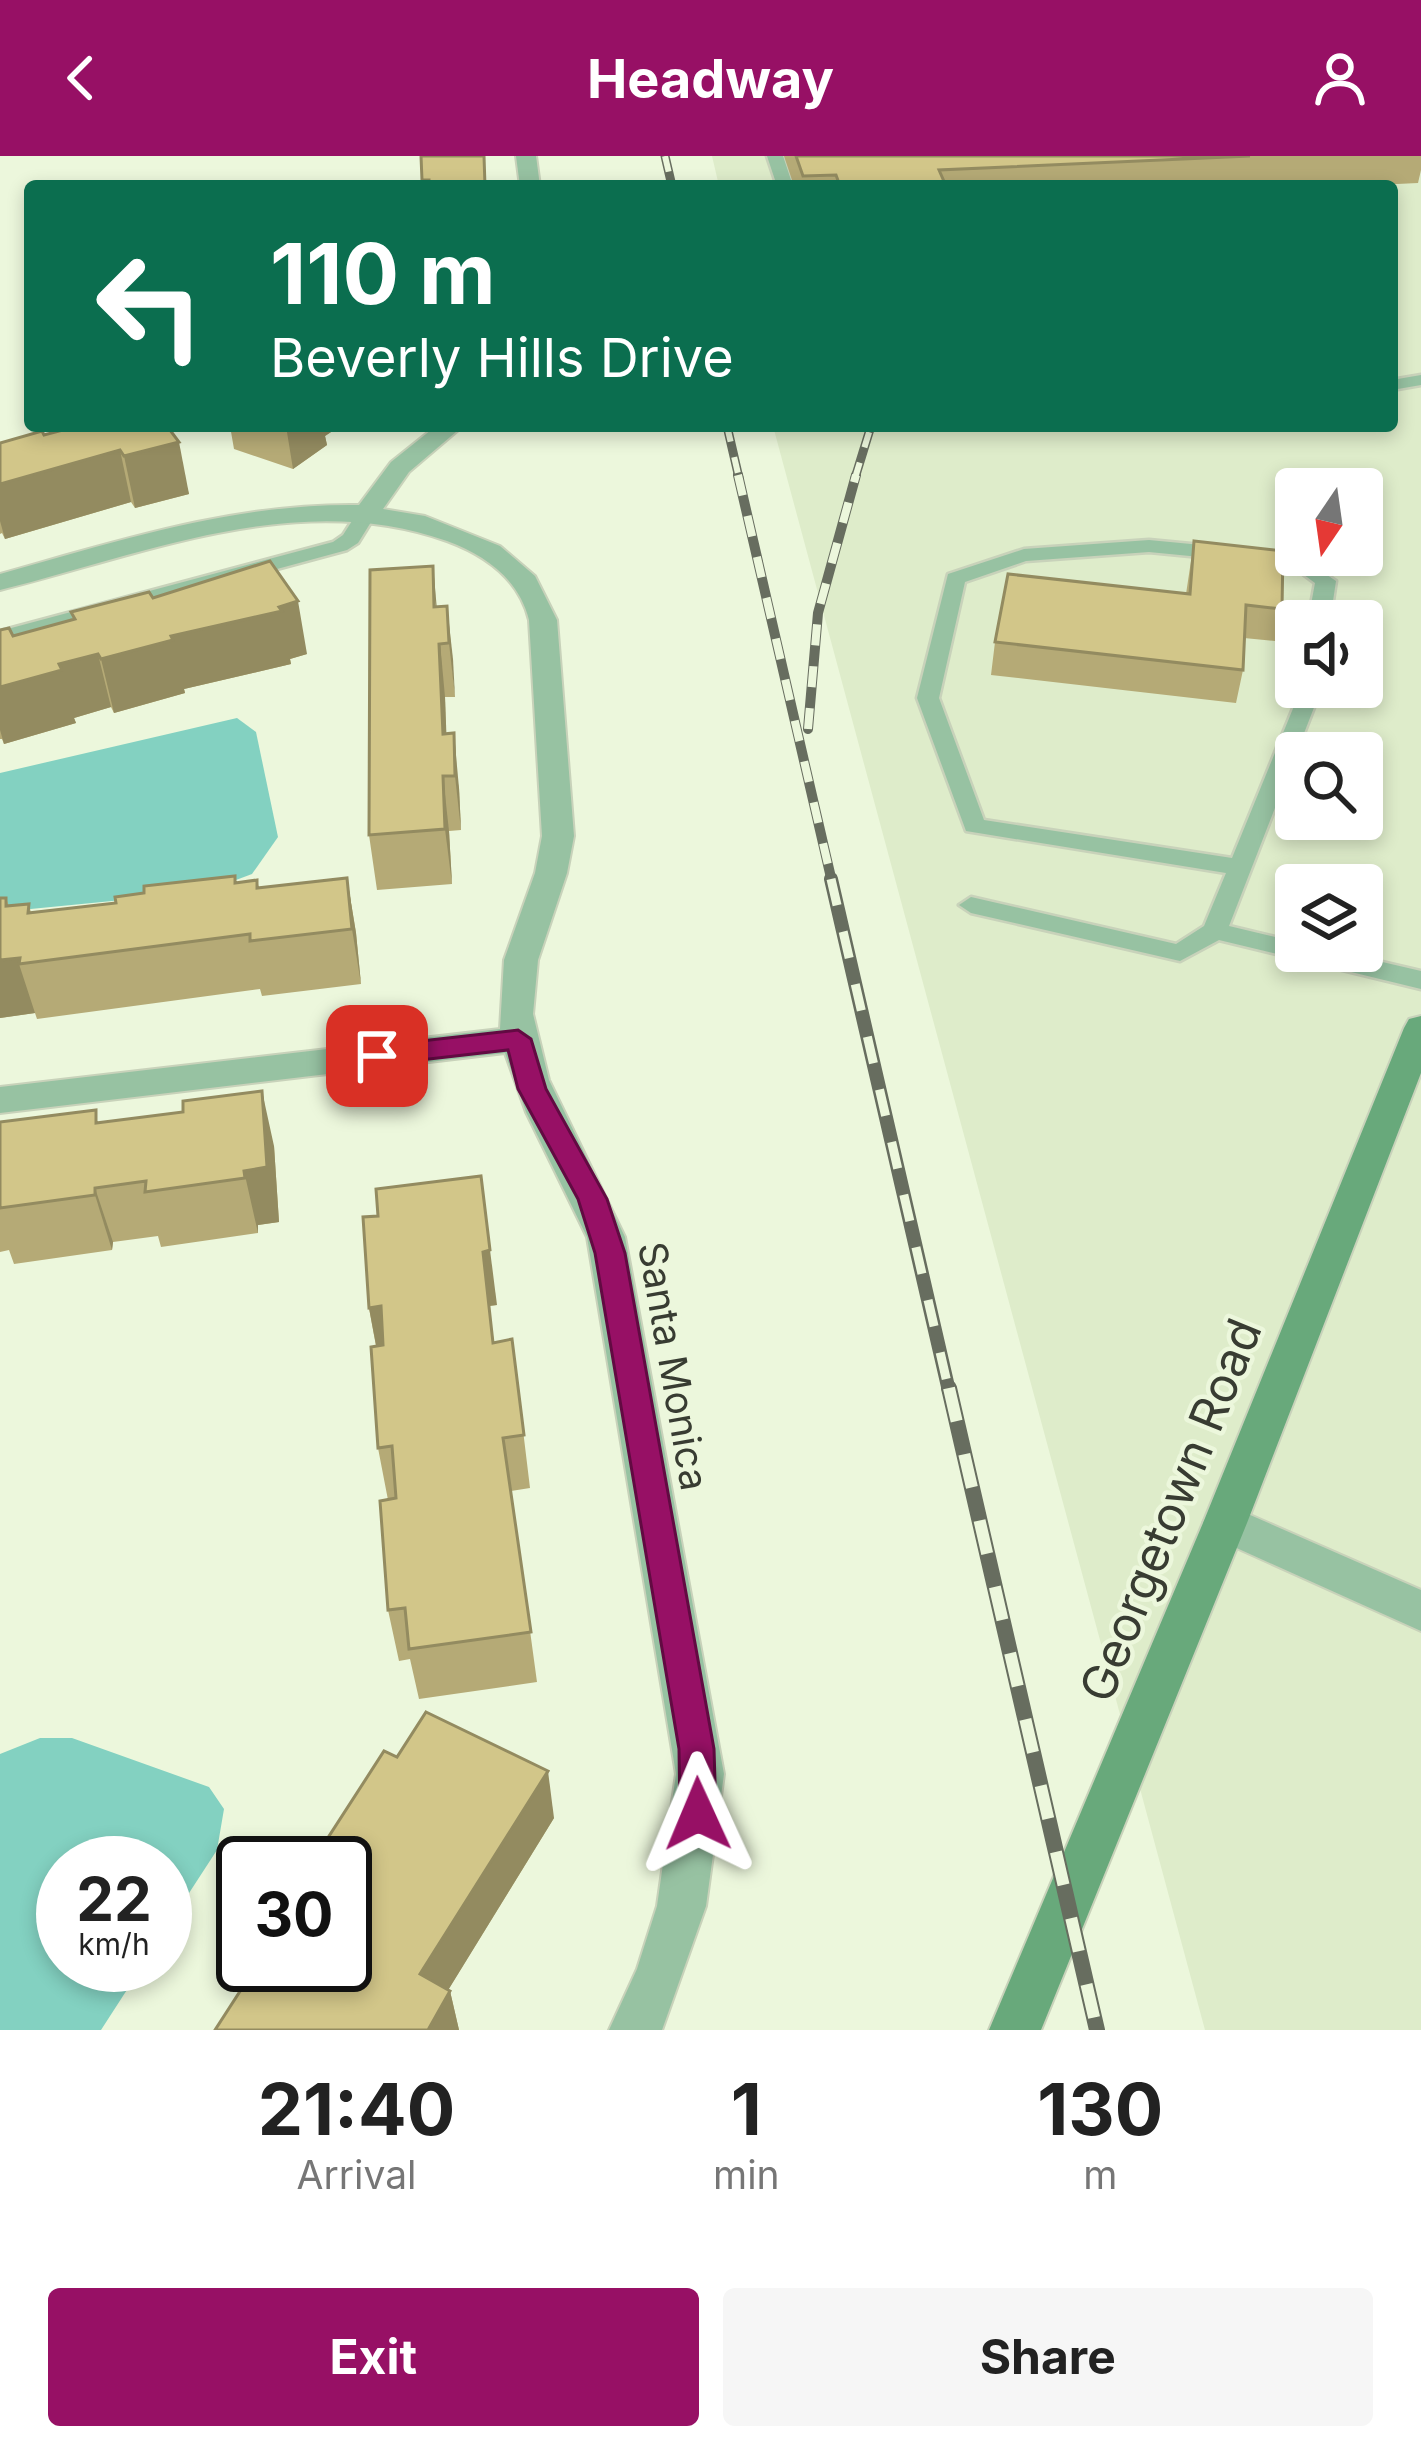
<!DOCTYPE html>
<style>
body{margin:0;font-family:Inter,sans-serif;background:#f6f6f6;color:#222;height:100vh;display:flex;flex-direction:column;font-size:45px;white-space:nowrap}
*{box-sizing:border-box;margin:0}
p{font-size:39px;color:#767676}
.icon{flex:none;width:66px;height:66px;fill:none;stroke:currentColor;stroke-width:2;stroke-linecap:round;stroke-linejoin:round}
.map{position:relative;height:1874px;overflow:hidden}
.panel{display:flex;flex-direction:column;background:#fff;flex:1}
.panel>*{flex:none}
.hud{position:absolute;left:24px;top:24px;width:1374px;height:252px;border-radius:12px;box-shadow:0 6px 18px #0003;background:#0b6e4f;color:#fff;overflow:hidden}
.needle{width:78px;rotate:193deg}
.controls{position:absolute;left:1275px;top:312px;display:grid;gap:24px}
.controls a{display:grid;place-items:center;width:108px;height:108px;border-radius:12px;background:#fff;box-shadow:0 6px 18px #0003;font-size:60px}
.speed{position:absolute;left:36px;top:1680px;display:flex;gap:24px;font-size:60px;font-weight:700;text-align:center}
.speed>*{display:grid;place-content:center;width:156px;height:156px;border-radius:50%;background:#fff;box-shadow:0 6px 18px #0003;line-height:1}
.speed small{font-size:30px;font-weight:400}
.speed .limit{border:6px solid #111;border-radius:18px;background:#fff;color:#111}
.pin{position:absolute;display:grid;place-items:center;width:102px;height:102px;color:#fff;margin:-51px;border-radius:24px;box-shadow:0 6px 18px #0006}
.me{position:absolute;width:132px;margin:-66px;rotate:359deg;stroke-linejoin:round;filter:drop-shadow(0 0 9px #0008)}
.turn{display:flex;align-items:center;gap:42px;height:252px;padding:0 48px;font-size:54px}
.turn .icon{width:156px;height:156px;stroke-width:2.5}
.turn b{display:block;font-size:84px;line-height:102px}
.eta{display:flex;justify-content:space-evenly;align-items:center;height:204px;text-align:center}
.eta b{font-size:72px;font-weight:700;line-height:84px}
.cta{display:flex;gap:24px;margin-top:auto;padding:24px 48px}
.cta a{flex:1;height:138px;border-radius:12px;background:#971065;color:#fff;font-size:48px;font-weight:700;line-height:138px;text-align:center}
.cta a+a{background:#f6f6f6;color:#222}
header{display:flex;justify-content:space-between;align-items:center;height:156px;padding:0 48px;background:#971065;color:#fff;font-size:54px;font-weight:700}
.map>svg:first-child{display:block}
</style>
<header><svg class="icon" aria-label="back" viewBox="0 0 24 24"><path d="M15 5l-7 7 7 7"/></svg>Headway<svg class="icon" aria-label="person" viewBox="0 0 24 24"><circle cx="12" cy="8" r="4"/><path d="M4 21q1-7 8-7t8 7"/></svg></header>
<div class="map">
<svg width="1421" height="1874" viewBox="0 0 1421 1874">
<rect width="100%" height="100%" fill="#ecf7dc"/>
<path fill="#deecca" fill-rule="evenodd" d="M712,0h709v1874h-216l-432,-1604h619v-240h-673zM1296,333h66v66h-66zM1296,465h66v66h-66zM1296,597h66v66h-66zM1296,729h66v66h-66z"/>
<g fill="#83d1c1">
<path d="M237,562l19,14 22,105 -26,37 -48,18 -204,20v-139z"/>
<path d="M40,1582h32l137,49 15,22 -7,41 -52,80v-67h-102v102h80l-42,65h-101v-276z"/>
</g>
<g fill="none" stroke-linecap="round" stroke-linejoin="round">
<defs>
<g id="lane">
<path d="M767,0h16l10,30h-16z"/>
<path d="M1421,219v10l-29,5v-10z"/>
<path d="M366,352l10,6 -18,29 -11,7 -347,94v-13l333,-89 10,-7 16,-25z"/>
<path d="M1149,384l147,14 40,27 -6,40h-22l7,-38 -23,-17 -143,-14 -123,9 -61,21 -26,116 45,122 248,38 69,-169 21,-2 -93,239 67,16v9h39l86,20v18l-202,-49 -39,21 -209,-48 -12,-8 12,-8 205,47 28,-18 22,-53 -260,-42 -49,-133 31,-124 76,-25z"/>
</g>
<g id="street">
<path d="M516,0h20l4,30h-20z"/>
<path d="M436,270h27l-54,46 -26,37 42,7 75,30 35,30 22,44 17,216 -7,37 -29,87 -5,54 16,66 76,157 99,537 -18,132 -44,124h-53l28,-61 20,-63 19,-132 -89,-537 -61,-125 -21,-59 -505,60v-26l500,-58 4,-69 31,-87 7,-37 -13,-216c-10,-41 -44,-65 -82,-79 -149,-53 -302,13 -447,49v-16c118,-33 235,-71 359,-69l32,-43z"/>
<path d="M1225,1348l196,86v41l-211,-95 -7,-13 7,-13z"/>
</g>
<path id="secondary" d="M1421,860v57l-174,450 -206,507h-52l214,-507 201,-495 5,-9z"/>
</defs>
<use href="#lane" stroke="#c8d2ba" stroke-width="5"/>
<use href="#street" stroke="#c8d2ba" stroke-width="4"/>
<use href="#secondary" stroke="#c8d2ba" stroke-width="4"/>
<use href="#lane" fill="#97c2a2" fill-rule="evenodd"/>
<use href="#street" fill="#97c2a2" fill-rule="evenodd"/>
<use href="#secondary" fill="#68a97b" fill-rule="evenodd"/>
<defs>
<g id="rail-far3">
<path d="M665,0l7,30"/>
<path d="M727,270l12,52"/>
<path d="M855,322l16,-52"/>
</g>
<g id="rail-far2">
<path d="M738,319l94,407"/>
<path d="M808,573l10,-116 38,-138"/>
</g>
<path id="rail-far1" d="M831,723l118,512"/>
<path id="rail" d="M949,1232l148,642"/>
</defs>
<use href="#rail-far3" stroke="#676d5f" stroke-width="9"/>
<use href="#rail-far2" stroke="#676d5f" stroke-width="10"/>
<use href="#rail-far1" stroke="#676d5f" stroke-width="14"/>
<use href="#rail" stroke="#676d5f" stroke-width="16"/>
<use href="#rail-far3" stroke="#ecf7dc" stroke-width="6" stroke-dasharray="16" stroke-linecap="butt"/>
<use href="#rail-far2" stroke="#ecf7dc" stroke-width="8" stroke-dasharray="21" stroke-linecap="butt"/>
<use href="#rail-far1" stroke="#ecf7dc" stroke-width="9" stroke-dasharray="27" stroke-linecap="butt"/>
<use href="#rail" stroke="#ecf7dc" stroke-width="12" stroke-dasharray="34" stroke-linecap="butt"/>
</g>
<g fill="#b5aa76">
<path d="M784,0h637v14l-3,13 -63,3h-561z"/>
<path d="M77,270h90l22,68 -54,14 -4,-6 -126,37 -3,-6 -2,1v-91l44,-8z"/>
<path d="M230,270h110l-15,10 2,9 -34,24 -59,-20z"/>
<path d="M1194,385l88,68 -7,32 -31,-3 -1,32 -7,33 -245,-28 4,-33 191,-48z"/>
<path d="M153,442l154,56 -17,5 1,5 -107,25 1,4 -71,20 -3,-6 -37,11 2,5 -72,21 -2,-5h-2v-109l13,6 60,-16 -2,-8z"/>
<path d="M447,450l8,91h-10l1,37 13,54 2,42 -12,1 3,53 -75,6 -8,-55 69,-228z"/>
<path d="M347,722l9,55 5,51 -99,12 -2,-7 -223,30 -2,-6 -35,5v-120h6l3,8 20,-2 2,9 85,-10 141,-23 2,8z"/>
<path d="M0,966l100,1 174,23 5,76 -21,3v8l-97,14 -3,-11 -45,6 -1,8 -98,14 -5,-14 -9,2z"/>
<path d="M497,1149l-8,1 5,37 18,-4 18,149 -19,3 26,191 -118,17 -9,-40 -11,2 -11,-51v-110l-10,-52 -2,-102 -7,-38z"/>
<path d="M397,1601l157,61 -106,172 2,1 9,39h-244l130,-65v-102h-18l-5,-16z"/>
</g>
<g fill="#938b60">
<path d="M286,270h54l-15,10 2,9 -34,24z"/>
<path d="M179,286l10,52 -54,14 -11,-52z"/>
<path d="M120,294l11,52 -126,37 -5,-18v-37z"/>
<path d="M433,410l12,131 3,79 -5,-42z"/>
<path d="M298,445l9,53 -17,5 1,5 -107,25 1,4 -71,20 -13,-54 70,-23z"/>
<path d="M447,450l6,53 2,38 -6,-54z"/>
<path d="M98,498l13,53 -37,11 2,5 -72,21 -4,-14v-43l59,-23z"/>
<path d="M454,577l5,55 2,42 -6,-54z"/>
<path d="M443,620l6,55 3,53 -7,-55z"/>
<path d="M347,722l9,55 5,51 -9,-55z"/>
<path d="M20,802l-1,6 16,49 -35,5v-58z"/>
<path d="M262,935l12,55 5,76 -21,3v8l-14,-62z"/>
<path d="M95,1032l18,54 -1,8 -17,-55z"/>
<path d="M490,1094l7,55 -8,1 -6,-54z"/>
<path d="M381,1150l9,54 -11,1 -10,-53z"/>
<path d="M548,1615l6,47 -123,200 -11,-44z"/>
<path d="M450,1835l9,39h-31z"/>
</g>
<g fill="#d2c689" stroke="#938b60" stroke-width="3">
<path d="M421,0h63l1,30h-56v-6h-7z"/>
<path d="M796,0h454l-311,14 7,16h-106l-4,-11 -33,1z"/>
<path d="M78,270h89l12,16 -55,14 -4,-6 -120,34v-41l42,-12 2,4z"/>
<path d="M1194,385l89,10 -1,58 -36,-4 -3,65 -248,-28 13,-68 182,20z"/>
<path d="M270,405l28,40 -19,6 3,4 -111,25 2,4 -72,19 -3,-5 -39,10 3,6 -62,17v-57l9,-2 4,8 62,-17 -4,-7 78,-20 4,6z"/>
<path d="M433,410l1,41 13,-1 2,37 -10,1 4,90 11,-1 1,43h-12l2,53 -76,6 1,-265z"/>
<path d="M235,720v7l22,-3v8l90,-10 5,51 -102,12v-7l-231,30 1,-6 -20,2v-62h6v8l23,-2 -1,9 88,-10 -1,-6 29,-4v-7z"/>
<path d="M262,935l5,76 -23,4 1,7 -100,14 1,-11 -51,7v7l-95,13v-86l96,-12v13l87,-11v-11z"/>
<path d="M481,1020l9,74 -7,2 10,91 19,-4 12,96 -21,3 28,194 -122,17 -4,-41 -17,2 -8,-109 16,-3 -4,-52 -14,2 -7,-101 12,-2 -2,-39 -12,2 -6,-91 15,-1 -2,-27z"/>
<path d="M426,1556l122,59 -128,203 30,17 -22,39h-213l42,-65h88v-102h-7l4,-6 -20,-10 62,-96 13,6z"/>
</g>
<path fill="#971065" stroke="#620a42" stroke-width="3" d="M518,874l13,9 15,50 61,110 18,54 89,496 2,65 -5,12 -13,5 -13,-5 -5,-12 -1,-65 -84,-496 -17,-54 -60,-110 -10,-39 -131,15 -14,-9 14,-10z"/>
<g text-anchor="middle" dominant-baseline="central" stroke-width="9" stroke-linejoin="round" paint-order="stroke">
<g font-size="39" fill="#383c32" stroke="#ecf7dc">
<text transform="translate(674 1210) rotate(80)">Santa Monica</text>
</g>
<g font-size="48" fill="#383c32" stroke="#ecf7dc">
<text transform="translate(1170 1354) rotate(-68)">Georgetown Road</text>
</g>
</g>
</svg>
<div class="controls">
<a><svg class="needle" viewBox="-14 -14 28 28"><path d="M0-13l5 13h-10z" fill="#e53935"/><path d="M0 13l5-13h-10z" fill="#767676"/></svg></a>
<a><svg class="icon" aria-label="sound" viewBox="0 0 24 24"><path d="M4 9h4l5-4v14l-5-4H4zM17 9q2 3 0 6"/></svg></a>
<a><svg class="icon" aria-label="search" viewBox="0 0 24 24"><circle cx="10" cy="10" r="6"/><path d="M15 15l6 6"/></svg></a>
<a><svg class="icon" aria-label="layers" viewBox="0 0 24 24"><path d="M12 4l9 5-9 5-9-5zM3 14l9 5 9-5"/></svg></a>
</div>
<div class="speed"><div>22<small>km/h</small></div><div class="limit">30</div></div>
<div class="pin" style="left:377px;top:900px;background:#d93025"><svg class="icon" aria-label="arrive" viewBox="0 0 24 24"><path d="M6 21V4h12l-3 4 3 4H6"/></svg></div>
<svg class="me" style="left:698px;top:1658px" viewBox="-20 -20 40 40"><path d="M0-17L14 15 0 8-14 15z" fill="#971065" stroke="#fff" stroke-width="4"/></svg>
<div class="hud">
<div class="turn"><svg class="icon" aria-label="left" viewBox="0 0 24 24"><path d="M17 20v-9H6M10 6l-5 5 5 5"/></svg><div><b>110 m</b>Beverly Hills Drive</div></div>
</div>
</div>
<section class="panel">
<div class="eta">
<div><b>21:40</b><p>Arrival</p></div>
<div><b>1</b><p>min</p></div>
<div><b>130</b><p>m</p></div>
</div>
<div class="cta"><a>Exit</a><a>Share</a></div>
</section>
